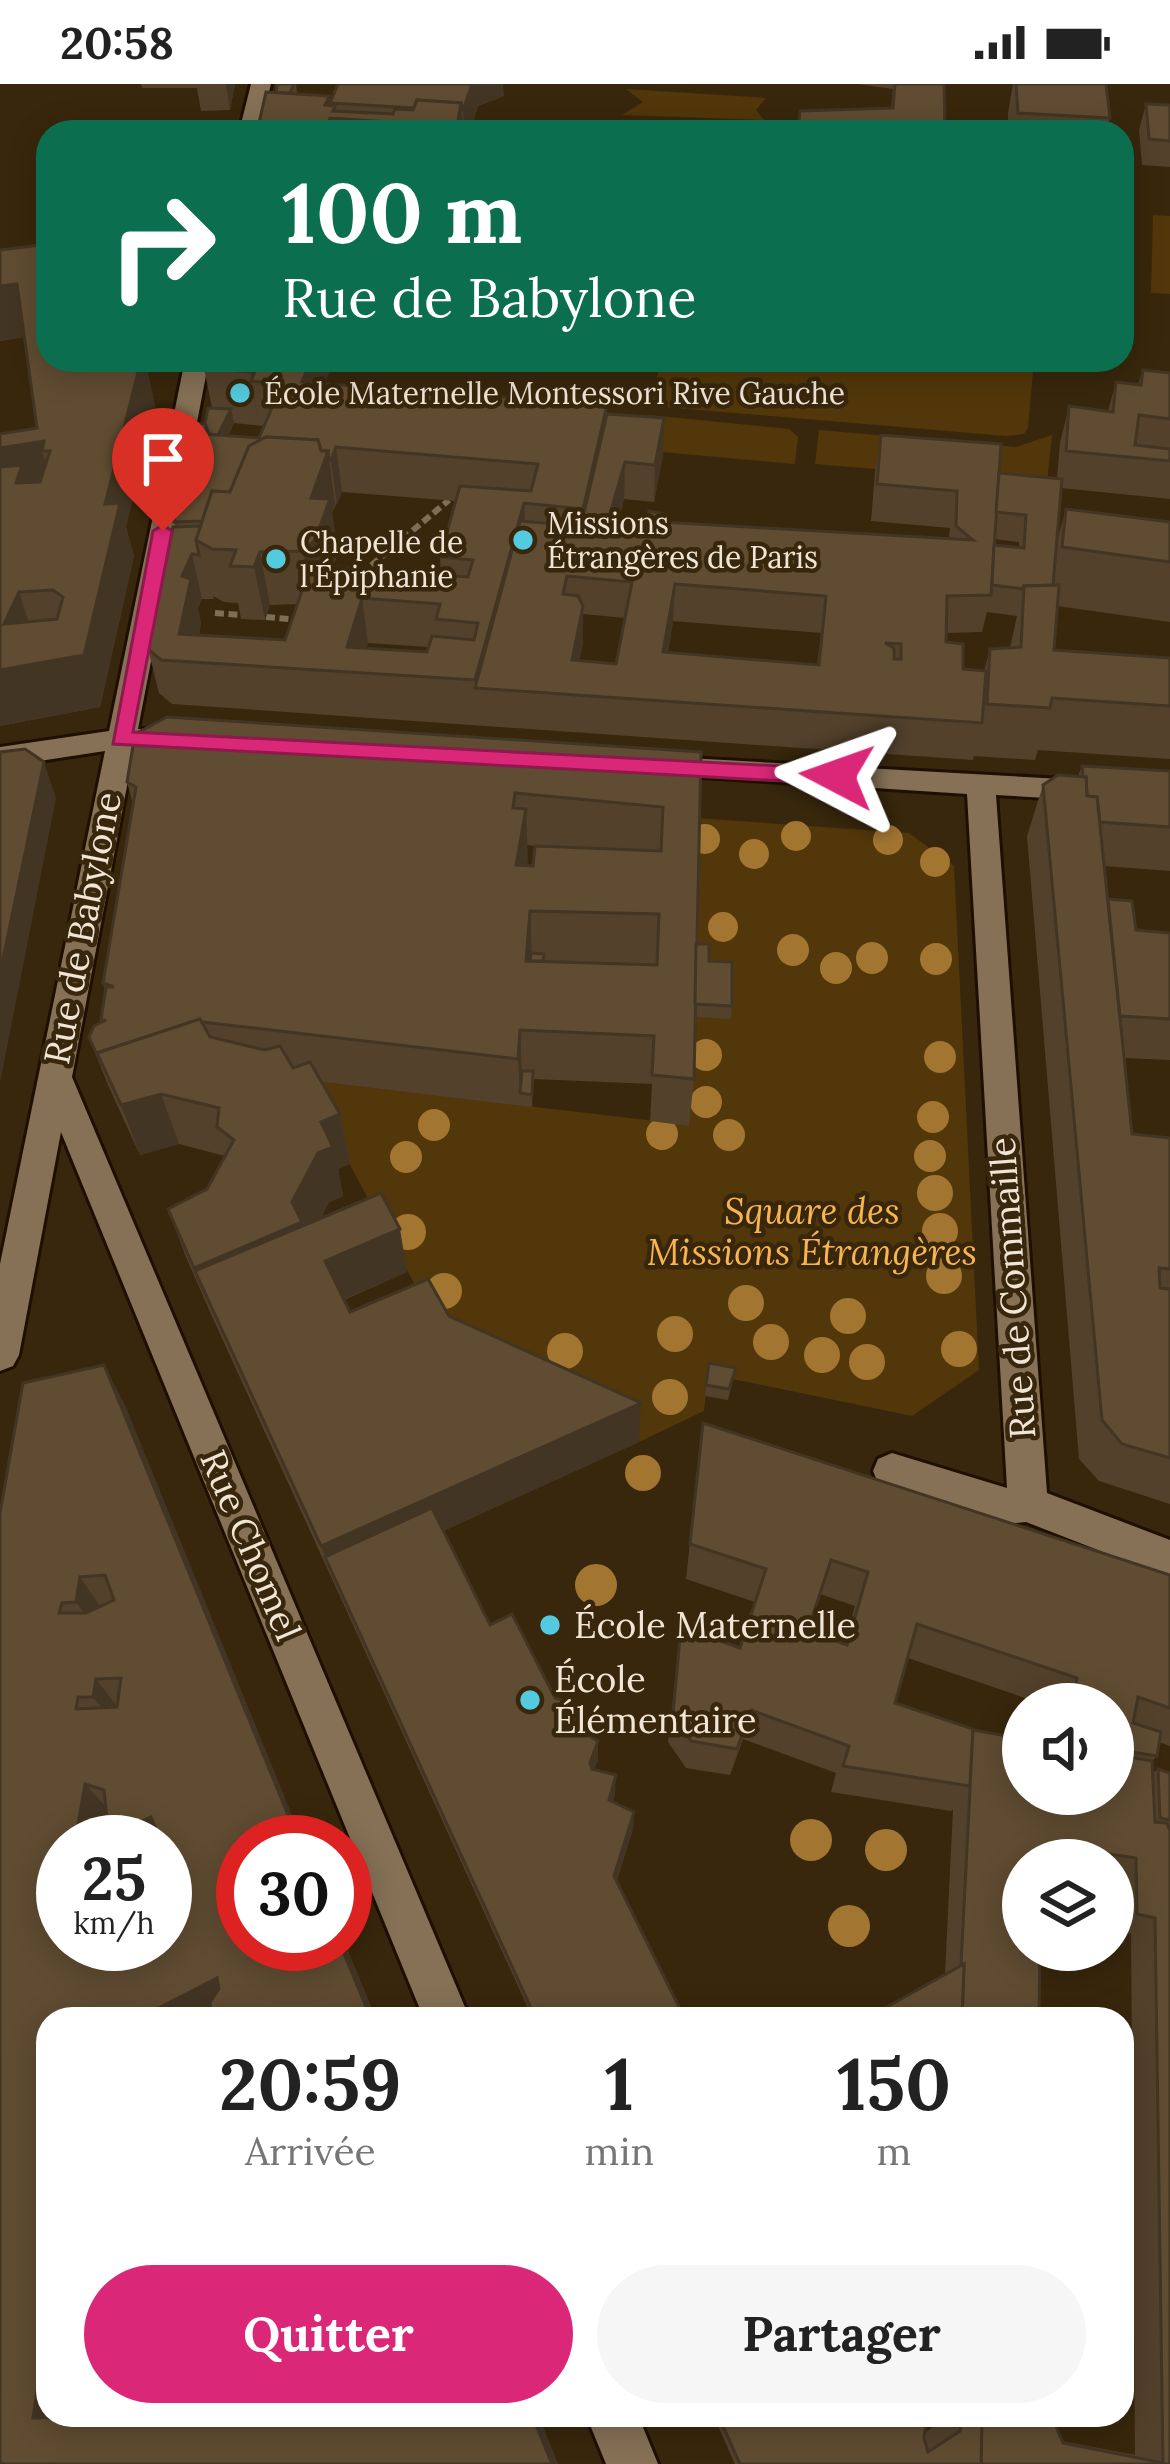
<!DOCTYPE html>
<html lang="fr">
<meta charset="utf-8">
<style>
body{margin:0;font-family:Lora,serif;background:#f6f6f6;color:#222;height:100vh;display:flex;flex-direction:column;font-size:45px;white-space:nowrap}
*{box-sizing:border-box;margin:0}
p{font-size:39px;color:#767676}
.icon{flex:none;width:66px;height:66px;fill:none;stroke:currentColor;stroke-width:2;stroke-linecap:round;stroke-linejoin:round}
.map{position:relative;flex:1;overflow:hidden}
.details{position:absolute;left:36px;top:1923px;width:1098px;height:420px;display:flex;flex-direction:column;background:#fff;border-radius:36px;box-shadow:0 6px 30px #0003}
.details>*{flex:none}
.top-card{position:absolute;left:36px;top:36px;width:1098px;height:252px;border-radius:36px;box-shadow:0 6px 30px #0003;background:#0b6e4f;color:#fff;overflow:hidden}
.buttons{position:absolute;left:1002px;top:1599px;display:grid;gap:24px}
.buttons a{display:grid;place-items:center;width:132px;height:132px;border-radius:50%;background:#fff;box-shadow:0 6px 30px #0003;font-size:60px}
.speed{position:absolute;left:36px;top:1731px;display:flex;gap:24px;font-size:60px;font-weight:700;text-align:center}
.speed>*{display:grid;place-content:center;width:156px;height:156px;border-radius:50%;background:#fff;box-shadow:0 6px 30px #0003;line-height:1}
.speed small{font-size:30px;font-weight:400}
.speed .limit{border:18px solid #d22;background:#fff;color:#111}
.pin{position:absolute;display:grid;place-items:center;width:102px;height:102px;color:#fff;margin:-123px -51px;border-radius:50% 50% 50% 0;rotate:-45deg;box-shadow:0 0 12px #0007}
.pin .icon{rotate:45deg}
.me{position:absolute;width:132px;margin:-66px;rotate:274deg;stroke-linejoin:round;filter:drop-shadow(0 0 9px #0008)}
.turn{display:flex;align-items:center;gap:42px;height:252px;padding:0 48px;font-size:54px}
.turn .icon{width:156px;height:156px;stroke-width:2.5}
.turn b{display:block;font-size:84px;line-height:102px}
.eta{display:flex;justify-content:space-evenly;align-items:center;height:204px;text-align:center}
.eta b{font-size:72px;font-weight:700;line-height:84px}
.cta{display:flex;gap:24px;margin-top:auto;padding:24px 48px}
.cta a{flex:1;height:138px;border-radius:72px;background:#db2777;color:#fff;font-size:48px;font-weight:700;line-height:138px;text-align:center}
.cta a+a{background:#f6f6f6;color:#222}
.status{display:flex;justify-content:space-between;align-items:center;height:84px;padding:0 60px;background:#fff;direction:ltr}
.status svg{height:33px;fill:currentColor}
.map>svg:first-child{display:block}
</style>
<div class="status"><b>20:58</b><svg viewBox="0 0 49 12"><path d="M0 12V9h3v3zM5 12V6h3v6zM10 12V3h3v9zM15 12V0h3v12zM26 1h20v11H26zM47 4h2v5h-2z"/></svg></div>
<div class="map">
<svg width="1170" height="2380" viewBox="0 0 1170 2380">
<rect width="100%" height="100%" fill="#38270c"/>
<g fill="#52370a">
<path d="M626,5l140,9 -10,12 8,10 -142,-5 21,-13z"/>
<path d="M1153,131l17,1v78l-19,-1z"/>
<path d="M660,276h374l-6,67 -4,7 -18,2 -354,-30z"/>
<path d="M649,331l140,14 9,8 -3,27 -155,-14z"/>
<path d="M819,346l197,17 36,-12 -5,48 -232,-19z"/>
<path d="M696,734l213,15 45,33 25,504 -67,46 -204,-42 -4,37 -65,31 -185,-85 -150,-277 385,45z"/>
</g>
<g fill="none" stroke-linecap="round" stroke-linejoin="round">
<defs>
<g id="street">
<path d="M251,0h20l-12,48h-20z"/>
<path d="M185,276h24l-71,369h46l14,10 -14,10h-50l-62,328 398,942h-46l-363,-887 -42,223 -6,11 -13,5v-107l105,-513 -105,16v-20l109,-16z"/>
<path d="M652,672l518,29v20l-174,-10 51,698 123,47v38l-144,-56 -20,2 -114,-35 -14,-6 -5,-12 5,-12 14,-6 115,35 -40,-694 -325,-21 -5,-7 5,-7z"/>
<path d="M586,2331h52l20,49h-52z"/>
</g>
</defs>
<use href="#street" stroke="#1f0f00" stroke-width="6"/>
<g stroke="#7d6e57" stroke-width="6" stroke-dasharray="9 4.5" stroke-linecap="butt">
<path d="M361,490l88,-74"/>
<path d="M215,529l27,2"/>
<path d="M266,533l32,3"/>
</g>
<use href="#street" fill="#867156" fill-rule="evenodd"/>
</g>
<g fill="#a27531">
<circle cx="796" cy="752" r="15"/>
<circle cx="705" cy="755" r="15"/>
<circle cx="888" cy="756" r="15"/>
<circle cx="754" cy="770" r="15"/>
<circle cx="935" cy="778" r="15"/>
<circle cx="723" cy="843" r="15"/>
<circle cx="793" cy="866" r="16"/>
<circle cx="872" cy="874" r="16"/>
<circle cx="936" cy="875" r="16"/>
<circle cx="836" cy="884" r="16"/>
<circle cx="706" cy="971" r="16"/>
<circle cx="940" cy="973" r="16"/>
<circle cx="706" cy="1018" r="16"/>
<circle cx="933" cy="1033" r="16"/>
<circle cx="434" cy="1041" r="16"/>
<circle cx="662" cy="1050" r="16"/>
<circle cx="729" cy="1051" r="16"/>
<circle cx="930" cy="1072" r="16"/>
<circle cx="406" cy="1073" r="16"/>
<circle cx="935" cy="1109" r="18"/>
<circle cx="940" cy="1147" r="18"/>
<circle cx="408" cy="1148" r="18"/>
<circle cx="944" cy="1192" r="18"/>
<circle cx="444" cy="1207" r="18"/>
<circle cx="746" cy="1219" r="18"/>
<circle cx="848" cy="1232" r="18"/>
<circle cx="675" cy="1250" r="18"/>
<circle cx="771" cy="1258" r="18"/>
<circle cx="959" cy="1265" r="18"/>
<circle cx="565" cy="1267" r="18"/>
<circle cx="822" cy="1271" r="18"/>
<circle cx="867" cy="1278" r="18"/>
<circle cx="670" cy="1313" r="18"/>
<circle cx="643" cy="1389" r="18"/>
<circle cx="596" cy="1501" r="21"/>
<circle cx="811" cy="1756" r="21"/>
<circle cx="886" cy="1766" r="21"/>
<circle cx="849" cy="1842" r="21"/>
</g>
<g fill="#53412b" fill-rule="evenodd">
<path d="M141,0h94l-5,26 -29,1 -4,-23h-55z"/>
<path d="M277,0h19l1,10 32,2 2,9 -1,-2 174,-7 -26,10 -8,26h-213l19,-39z"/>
<path d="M857,0h87l1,48h-147l2,-21 91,-3 2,-19z"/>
<path d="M1013,0h93l4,34 -4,14h-98v-19z"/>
<path d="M1146,20l24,1v62l-28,-2 -3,-35z"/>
<path d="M0,166l48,110h97l10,46 -29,121 8,29 -34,151 -100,19v-292l37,-6 -13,-91 -24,4z"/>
<path d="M205,276l120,24 282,21v9l56,41 -9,47 -30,-3 -4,17 27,5 302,17 1,-10 -79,-7 4,-49 6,-37 118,38 58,5 3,-35 9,-37 39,5 8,-29 22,2 5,-14 27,3v126l-109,-11 -4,53 9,-32 104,13v100l-113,-16 -3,44 116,8v101l-132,-9 -3,10 -61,-4 -1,4 -801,-56 -13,-11 -11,-44 27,-122 -1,-5 38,-114 -8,-40zM234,339l30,3 -5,12 -31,-2zM342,408l114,9 -16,56 1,18 -108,-8 5,-14 -6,-40zM995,455l24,3v6l-25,-3zM213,512l11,6 14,1 3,16 24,1 5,-15 28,-1 -13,36 -86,-5 2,-12 -3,-15 4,-9h12zM987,528l30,4 -7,32 -20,1 -6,22 -21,-2 -17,-27v-9l36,-1zM583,530l42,4 -9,46 -37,-3 4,-18zM673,537l148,12 -4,32 -149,-13zM368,559l60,4 -1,5 -61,-3z"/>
<path d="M701,668l-5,192 13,17 23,45 -1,13 -36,-2 -1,62 -5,47 -39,-5 2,-37 -119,-5 -1,28 -210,-25 18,32 10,50 -12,5 5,27 -14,6 -8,16 86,54 -63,28 6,12 99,4 190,126 -196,89 47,94 91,101 -3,5 20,29 -4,10 21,23 -2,9 21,10 -1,17 -16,51 68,139h-152l-322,-705 -25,-57 -18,-48 39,-20 18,-33 -46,-12 -39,11 -32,-70 -19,-48 13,-15 3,-32 -2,-7 30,-179 -6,-22zM527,761l8,1 -2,20h-6zM544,877l113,3v1z"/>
<path d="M1082,682l88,5v100l-65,-5 3,33 28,31 34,3v127l-46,-2 8,76 38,4v366l-71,-23 -20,-22 -52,-623 16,-51 35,-9z"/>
<path d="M709,1279l27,5 -8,32 -23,-4z"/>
<path d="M125,1321l118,539h102l31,75 -166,-11 -21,11h-141v396h490l20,49h-558v-951zM107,1736l58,22 15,48 -15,54h-102v-102h41z"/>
<path d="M703,1339l467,152v171l-11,-4 -2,14 -5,5 1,12 5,-4 12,4v691h-435l-22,-49h214l-2,18 13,-10 2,-7 -3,-1h114l11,26 73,14 -4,-521 -17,-4 -1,-70h-90v90l-78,24 8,-165 -2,2 -120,-19 5,-19 -93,-34 -13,36 -44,-7 -18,-26 13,-115 59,21 15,-46 -69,-23zM820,1510l35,12 -11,37 -36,-13zM908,1574l120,41 -4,5h89v90h-90v-88l-15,20 -2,10 -33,-6 -78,-27z"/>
</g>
<g fill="#433523">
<path d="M226,0h9l-5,26z"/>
<path d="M472,0h31l1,12 -26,10 -8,26h-18l5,-6 4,-23 2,27h1l-1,-20z"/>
<path d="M329,12l2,36h-6v-27z"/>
<path d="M17,200l15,52 -32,5v-55z"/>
<path d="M141,276h4l10,46 -29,121 8,29 -34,151 -100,19v-56l5,-43 -5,-47 19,12 17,53 48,10 21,-151z"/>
<path d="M255,276h8l-12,21 8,44 -9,-53z"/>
<path d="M311,276h23l-26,67 -6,-45z"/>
<path d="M231,325l3,14 -19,40 -10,-29 2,-11z"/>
<path d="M664,334l-1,37 -9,47 1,-37z"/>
<path d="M44,357l-2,10 13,44 -55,9v-56z"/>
<path d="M336,363l6,45 -5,13 -6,-45z"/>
<path d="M328,367l7,53 -3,9 6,40 -15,40 -12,11 -8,-53 8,-53z"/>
<path d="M625,378l-1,37 -14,52v-37z"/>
<path d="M524,419l2,44 -51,141v-8z"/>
<path d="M260,468l10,53 -5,15 -11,-53z"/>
<path d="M192,470l10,45 -4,9 3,15 -8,39 -14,-28 3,-58z"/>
<path d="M675,500l-2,37 -11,67 1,-36z"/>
<path d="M362,514l6,45 -9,29 -12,-25z"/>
<path d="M583,522v37l-11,54v-37z"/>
<path d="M44,678l12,36 -56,285v-110z"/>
<path d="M526,725l2,51 -9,55 -3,-50z"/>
<path d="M530,827l2,50h-6z"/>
<path d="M520,946l2,48 -2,15 -2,-34z"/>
<path d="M161,1010l18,50 -39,11 -19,-50z"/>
<path d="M340,1030l10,50 -12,5 5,27 -14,6 -21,43 -113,26 16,43 -17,-46 98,-66 29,-80z"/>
<path d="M400,1145l7,43 -72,31 -10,-42z"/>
<path d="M104,1281l21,40 178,437h-4z"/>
<path d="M641,1319l-2,39 -304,138 -14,-34z"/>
<path d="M80,1493l23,33 -4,24 -23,-32z"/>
<path d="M96,1595l23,30 -2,17 -24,-29z"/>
<path d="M581,1622v20l-11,20v-20z"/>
<path d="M598,1657v19l-9,22 1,-19z"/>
<path d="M616,1691l-1,18 -7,24 1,-17z"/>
<path d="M85,1700l24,26 -5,32h-29z"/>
<path d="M634,1728l-1,17 -20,62 1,-15z"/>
<path d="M151,1733l14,25h-50l-6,-6z"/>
<path d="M340,1860h5l31,75h-5z"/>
<path d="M217,1894l19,17 -47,24h-52z"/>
<path d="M48,2227l1,104 -16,3z"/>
<path d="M532,2331h6l20,49h-6z"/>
</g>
<g fill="#604c32" stroke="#433523" stroke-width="3" fill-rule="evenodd">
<path d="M277,0h17l-4,9h-14z"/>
<path d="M338,0h134l-9,26h-1l-1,-7 -44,-3 -3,8 -84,-5z"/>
<path d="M895,0h49l1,48h-94l-53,-3 2,-18 93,-3z"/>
<path d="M1016,0h90l4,34 -92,-5z"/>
<path d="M266,8l63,4 -4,9 10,1 -2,5 60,3 2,-5 18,1 4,-10 44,3 -4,23 11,3 -15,3h-73l-1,-1 8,-3 -8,-3 11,-3 -60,-4 -5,14h-68z"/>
<path d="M1146,20l24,1v36l-21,-2z"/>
<path d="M48,160v116h93l-36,144 15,-1 -36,152 -84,15v-203l22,-2 -6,18 24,-1 10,-31h-8l2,-10 -44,7v-14l37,-6 -20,-144 -17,2v-36zM53,506l10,7 -6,22 -53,5 15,-32z"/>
<path d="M205,276h50l-5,12 -46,-4z"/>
<path d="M260,276h51l-9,22 305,23 -24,104 -59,-6 -49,177 -314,-20 -13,-11 25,-122 28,-1 -5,14 3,15 -7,-1 -10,22 9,3 -12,55 106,6 26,-75 157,12 5,-17 -33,-3 20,-71 71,5 7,-27 -202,-17 -5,13h-2l-1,-9h-7l-3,-11 -52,-3 -17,9 -19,46 -18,-1 -10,30 -28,1 19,-98 14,-1 -2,11 54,4 23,-54 -31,-3zM362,514l78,6 -4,15 42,4 -4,17 -42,-4 -5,16 -80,-5z"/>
<path d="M1143,286l27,3v46l-31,-4 -4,30 35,4v12l-104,-10 3,-45 44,6 3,-30 25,3z"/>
<path d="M208,324l23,1 -13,26 -9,-1 -4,-11z"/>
<path d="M607,330l57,4 -9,47 -30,-3 -15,52 34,7 329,19 -17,-14 1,-35 -80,-7 4,-49 120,9 -10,151 -44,1 -1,46 17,2v25l23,2 -4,52 -507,-35 45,-167 61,5zM567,492l65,6 -16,82 -44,-4 11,-54 -5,-10 -15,-2zM675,500l151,12 -7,69 -156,-13zM885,559l16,1v15h-7v-11z"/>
<path d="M266,353l52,3 3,11h7l-17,47 19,1 -15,41 -12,11 -43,1 -6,15 -24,-1 6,-16 -24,-1 -16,-9 16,-49 18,1 19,-46z"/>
<path d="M999,389l63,6 -9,106 -29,1v3l-32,-4 2,-40 30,3 2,-33 -30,-3z"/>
<path d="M1066,425l104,13v40l-108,-15z"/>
<path d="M649,427l18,4 -1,7 -19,-1z"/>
<path d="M1059,501l-5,65 116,8v48l-118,-8 -2,10 -63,-4 3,-55 31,-2 3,-61z"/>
<path d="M167,633l534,35 -7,327 -42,-4 2,-39 -134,-6 -2,29 -316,-37 -2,-3 -103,34 1,4 -9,-20 5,-11 12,-6h-5l5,-33h8l-11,-4 33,-196 -9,-5 8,-48zM515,709l148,14 -2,44 -126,-5 -2,20 -17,-1 10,-56 -13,-1zM530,827l129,3 -2,51 -131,-4z"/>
<path d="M25,665l19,13 -44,211v-221z"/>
<path d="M1082,682l88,5v56l-70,-5 -3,-25 -10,-1 -1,-19h-3z"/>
<path d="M1058,691l28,2 1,19 10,1 35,337 38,4v131l-11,-1 1,20 10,1v169l-48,-14 -20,-24 -59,-635z"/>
<path d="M1108,815l24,2 4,29 34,3v86l-50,-3z"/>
<path d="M696,860h13v17l23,1v44l-37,-2z"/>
<path d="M531,869l13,1 -1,7h-13z"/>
<path d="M200,935l10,18 55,13 15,-4 13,22 17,-6 30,52 -19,8 12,25 -15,6 -26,49 10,20 -108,46 -26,-59 39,-20 27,-49 -17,-13 2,-19 -58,-14 -40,11 -24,-52z"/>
<path d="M522,987h11l-1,24 -12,-2z"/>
<path d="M381,1109l19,36 -75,32 25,51 78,-33 21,37 192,87 -320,143 -126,-275z"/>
<path d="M709,1279l27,5 -7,21 -23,-4z"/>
<path d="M104,1281l195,477h-56v102h97l31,75h-160l-1,-17 9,-13 -2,-11 -80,41h-89v292l-15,107 62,-1 3,-2h434l20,49h-552v-951l23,-130zM105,1491l9,25 -28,13h-27l3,-10 14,-1 4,-25zM121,1594l-4,29 -41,2 2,-12h15l3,-18zM85,1700l19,6 5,46 42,-19 10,25h4v11l15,37 -15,7v47h-102v-102h12z"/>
<path d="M703,1339l467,152v133l-32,-11 -5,26 28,9 -4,24 -44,-7v-45h-41l5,-26 -160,-54 -22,79 78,26 -3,57 -127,-20 6,-20 -98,-36 -14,39 -46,-8 -18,-27 8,-87 59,21 26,-79 -76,-25zM831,1476l37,12 -21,73 -39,-15z"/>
<path d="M432,1424l58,117 22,-11 43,84 26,8 -11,20 28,15 -8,22 2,6 24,6 -7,25 25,12 -20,64 71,143h-149l-211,-462z"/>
<path d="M1029,1613l20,7h-21z"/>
<path d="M973,1646l50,9v55h90v-40l39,7 3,61 12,1 3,8v633h-189l1,-49h69l12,28 100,20 -8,-545 -18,-4 -1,-56 -60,-9 -1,11h-52v90h17l-1,69h-77l2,-55 -3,1z"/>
<path d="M1158,1685l12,4v47l-10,-2z"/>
<path d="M964,1880l-2,55h-97z"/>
<path d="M718,2331h209l-3,23 4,14 32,-21 3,-16h19l-1,49h-241z"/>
</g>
<path fill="#db2777" stroke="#8e194d" stroke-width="3" d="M163,441l9,6 -39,201 704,37 11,7 -11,8 -724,-40 40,-213z"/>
<g fill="#54cade" stroke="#38270c" stroke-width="4.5">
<circle cx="240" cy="309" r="12"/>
<circle cx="523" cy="456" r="12"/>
<circle cx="276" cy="475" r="12"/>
<circle cx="550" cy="1541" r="12"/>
<circle cx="530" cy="1616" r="12"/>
</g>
<g text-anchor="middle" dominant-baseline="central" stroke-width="9" stroke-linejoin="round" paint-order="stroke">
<g font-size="30" fill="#f1e5d6" stroke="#38270c" text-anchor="start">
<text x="264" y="309">École Maternelle Montessori Rive Gauche</text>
<text x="547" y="439">Missions<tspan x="547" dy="34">Étrangères de Paris</tspan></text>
<text x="300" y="458">Chapelle de<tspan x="300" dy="34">l'Épiphanie</tspan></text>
</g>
<g font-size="36" fill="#f1e5d6" stroke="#38270c">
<text transform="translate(82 844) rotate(-79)">Rue de Babylone</text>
<text transform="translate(1012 1204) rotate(-94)">Rue de Commaille</text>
<text transform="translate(251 1461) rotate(67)">Rue Chomel</text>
</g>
<g font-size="36" font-style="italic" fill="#f8b54f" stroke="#38270c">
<text x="812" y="1127">Square des<tspan x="812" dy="41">Missions Étrangères</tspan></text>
</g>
<g font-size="36" fill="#f1e5d6" stroke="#38270c" text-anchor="start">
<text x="574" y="1541">École Maternelle</text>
<text x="554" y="1595">École<tspan x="554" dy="41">Élémentaire</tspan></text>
</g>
</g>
</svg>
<div class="buttons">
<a><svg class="icon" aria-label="sound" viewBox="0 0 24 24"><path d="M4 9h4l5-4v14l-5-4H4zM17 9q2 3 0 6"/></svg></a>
<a><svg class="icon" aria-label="layers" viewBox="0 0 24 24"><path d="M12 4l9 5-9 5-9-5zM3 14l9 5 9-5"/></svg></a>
</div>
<div class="speed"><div>25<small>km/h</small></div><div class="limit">30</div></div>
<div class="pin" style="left:163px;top:447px;background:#d93025"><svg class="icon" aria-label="arrive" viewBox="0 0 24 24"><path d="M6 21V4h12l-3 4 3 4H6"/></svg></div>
<svg class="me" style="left:837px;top:692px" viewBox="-20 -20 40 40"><path d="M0-17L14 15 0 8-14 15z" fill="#db2777" stroke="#fff" stroke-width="4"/></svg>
<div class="top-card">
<div class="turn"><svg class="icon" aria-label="right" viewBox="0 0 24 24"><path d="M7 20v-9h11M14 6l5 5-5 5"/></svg><div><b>100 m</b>Rue de Babylone</div></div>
</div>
<section class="details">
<div class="eta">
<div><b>20:59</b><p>Arrivée</p></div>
<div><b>1</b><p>min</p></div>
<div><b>150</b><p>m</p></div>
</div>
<div class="cta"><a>Quitter</a><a>Partager</a></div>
</section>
</div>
